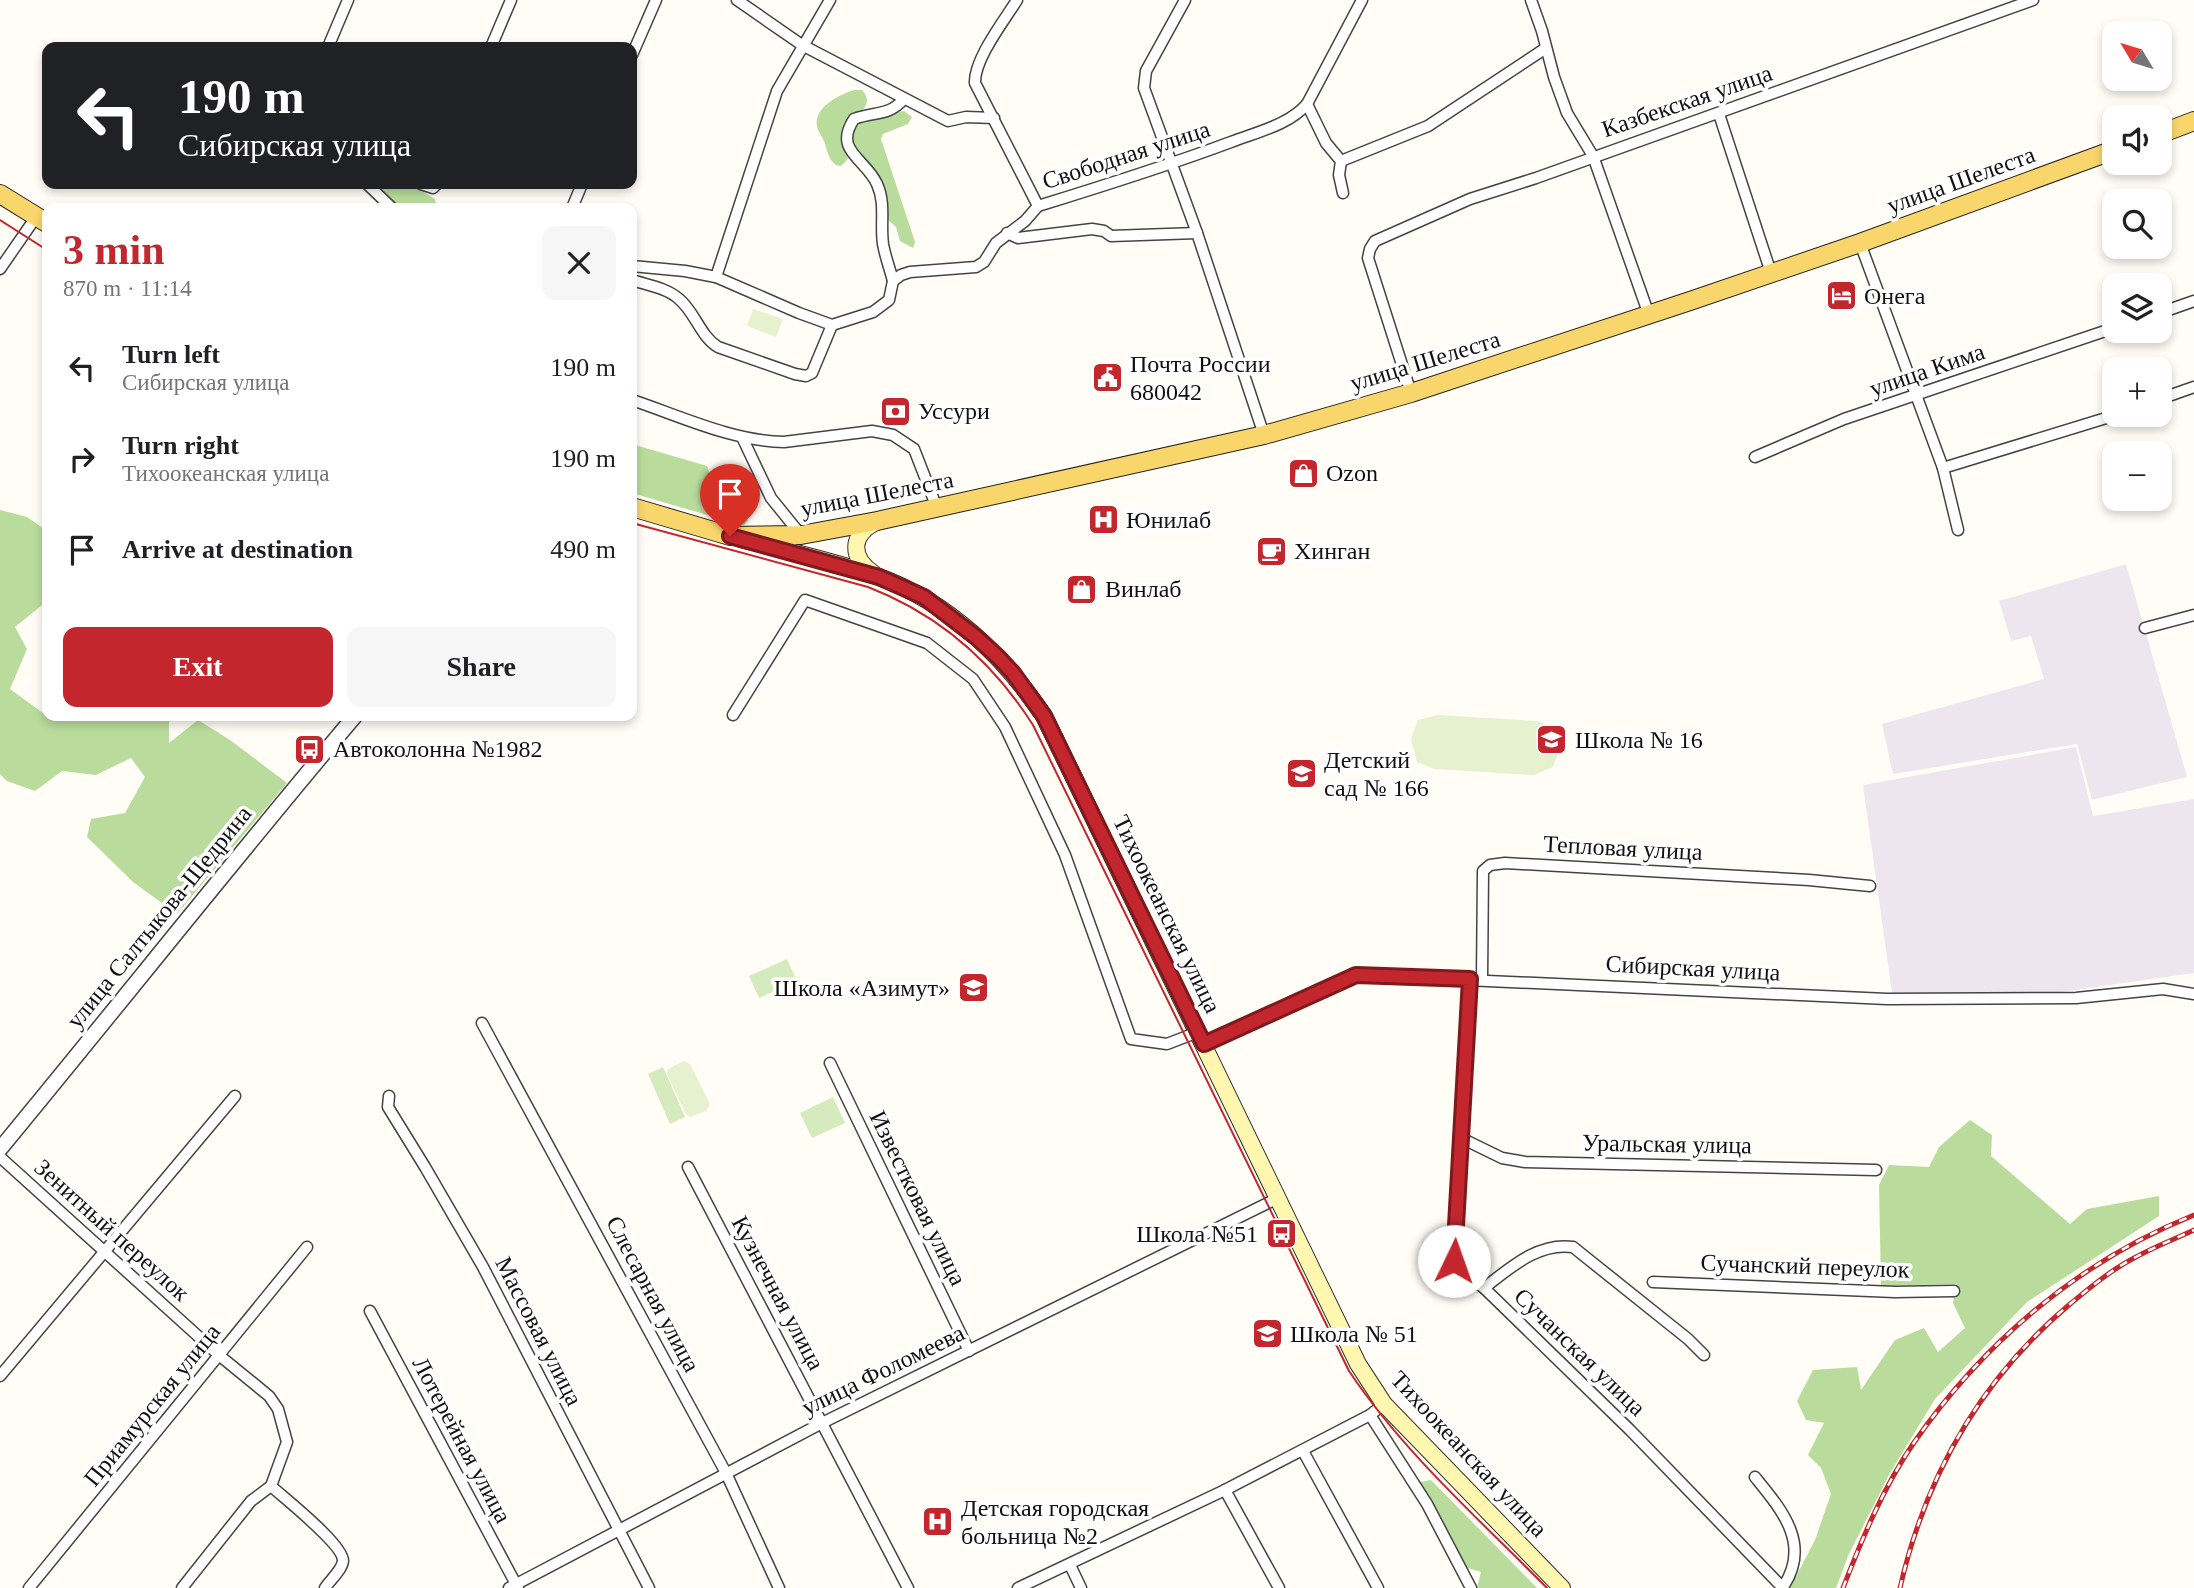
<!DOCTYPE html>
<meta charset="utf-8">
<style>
body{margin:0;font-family:Georgia,serif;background:#f6f6f6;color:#202124;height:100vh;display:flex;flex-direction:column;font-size:26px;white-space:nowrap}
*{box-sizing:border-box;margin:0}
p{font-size:23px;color:#757577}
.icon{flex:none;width:38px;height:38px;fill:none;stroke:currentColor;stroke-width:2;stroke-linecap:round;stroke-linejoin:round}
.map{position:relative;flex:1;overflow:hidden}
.sheet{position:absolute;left:42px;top:203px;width:595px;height:518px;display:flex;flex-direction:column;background:#fff;border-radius:14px;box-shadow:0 4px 10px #0003}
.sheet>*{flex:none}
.hud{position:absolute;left:42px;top:42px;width:595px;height:147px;border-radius:14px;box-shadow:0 4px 10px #0003;background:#202124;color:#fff;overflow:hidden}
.needle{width:46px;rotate:308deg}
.tools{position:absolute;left:2102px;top:21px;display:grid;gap:14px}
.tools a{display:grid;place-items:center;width:70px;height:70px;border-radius:14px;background:#fff;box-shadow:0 4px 10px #0003;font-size:35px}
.pin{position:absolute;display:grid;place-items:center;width:60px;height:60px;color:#fff;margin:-72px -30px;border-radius:50% 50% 50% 0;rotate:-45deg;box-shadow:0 0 7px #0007}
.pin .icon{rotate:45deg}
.me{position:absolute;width:77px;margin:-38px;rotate:3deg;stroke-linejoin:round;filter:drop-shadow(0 0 5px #0008)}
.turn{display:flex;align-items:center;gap:24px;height:147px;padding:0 21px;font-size:32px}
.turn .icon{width:91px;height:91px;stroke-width:2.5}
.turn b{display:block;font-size:49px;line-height:60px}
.round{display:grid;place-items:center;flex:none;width:74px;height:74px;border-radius:14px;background:#f6f6f6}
.head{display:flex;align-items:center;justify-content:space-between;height:119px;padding:0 21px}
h1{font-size:42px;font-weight:700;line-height:52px;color:#c4262e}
.cta{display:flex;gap:14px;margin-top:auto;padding:14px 21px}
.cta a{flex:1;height:80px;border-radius:14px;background:#c4262e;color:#fff;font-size:28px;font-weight:700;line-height:80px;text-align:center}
.cta a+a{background:#f6f6f6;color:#202124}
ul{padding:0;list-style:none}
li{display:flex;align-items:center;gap:21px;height:91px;padding:0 21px}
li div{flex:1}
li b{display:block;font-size:26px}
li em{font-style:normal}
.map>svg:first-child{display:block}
</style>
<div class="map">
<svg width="2194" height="1588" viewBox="0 0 2194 1588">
<rect width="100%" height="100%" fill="#fffdf5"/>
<g fill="#eee6ef">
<path d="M2126,564l61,213 -95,23 -15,-56 -184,30 -11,-50 162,-45 -13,-43 -20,5 -12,-40z"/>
<path d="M2076,747l17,69 101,-17v174l-147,21 -155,-1 -29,-208z"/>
</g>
<g fill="#d5ebbd">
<path d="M787,959l10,22 -38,17 -10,-22z"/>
<path d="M663,1067l22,50 -15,7 -22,-50z"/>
<path d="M833,1097l12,26 -33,15 -12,-25z"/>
</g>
<g fill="#b9dc9c">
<path d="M854,90h8c14,15 -5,25 -17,35l-3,19 6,15 -7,7 -5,-1c-9,-7 -8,-14 -12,-24 -2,-5 -6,-9 -7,-15 -3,-19 22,-31 37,-36z"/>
<path d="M904,111l8,6 -4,7 -25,10 -2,5 34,103 -2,6 -13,-7 -4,-14 -11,-10 -5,-17 -25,-48 -4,-16 6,-14 8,-4z"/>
<path d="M372,184h39l24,15 2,9h-12l-5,-2 -3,2h-19z"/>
<path d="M632,444l75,22c4,10 3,20 9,29 9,11 27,12 32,26l-4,4 -6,-1 -106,-31z"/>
<path d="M0,510l27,7 20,14v70l-32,26 12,22 -17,40 37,27 6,1 116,-1v27l29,-23 32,20 57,43 -110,131 -44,-32 -46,-45 4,-18 34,-6 20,-36 -14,-19 -35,17 -34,-4 -27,20 -28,-10 -7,-7z"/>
<path d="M1970,1120l22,15 -1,21 79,68 17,-15 72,-13v20l-132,86 -92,97 -45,74 -42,83 -12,32h-46l25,-48 16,-46 -10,-26 -13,-13 16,-32 -18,-3 -9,-19 16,-31 44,-3 4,23 34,-50 29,-12 14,24 27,-24 -12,-25 3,-19 -75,2 -2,-101 10,-20 40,2 10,-20z"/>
<path d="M1431,1480l106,108h-60l4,-16 -17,-5 -37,-66 -7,-19z"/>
</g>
<g fill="#e6f2cf">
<path d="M753,309l30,10 -7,18 -29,-11z"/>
<path d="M1438,715l99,6 17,7 6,20 -7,19 -19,8 -100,-6 -17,-7 -6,-23 7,-19z"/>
<path d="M684,1061l6,3 20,40 -4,7 -16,6 -4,-3 -19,-40 1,-5z"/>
</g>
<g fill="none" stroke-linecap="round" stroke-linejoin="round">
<defs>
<g id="minor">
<path d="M737,0l65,45 146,76 18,-4 28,1"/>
<path d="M1017,0c-13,21 -43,59 -42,83l63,123"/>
<path d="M1185,0l-39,71 -2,17 53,145 67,202"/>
<path d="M1531,0l11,31 12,46 13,36 26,43 56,159"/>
<path d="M328,47l20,-47"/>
<path d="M491,47l20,-47"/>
<path d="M632,55l24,-55"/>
<path d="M1307,104l19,39 15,18 -2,14 4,18"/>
<path d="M1719,114l52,159"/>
<path d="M1341,161l87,-35 118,-78"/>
<path d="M367,184l25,24"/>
<path d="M421,184l12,4 4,-4"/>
<path d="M572,208l10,-24"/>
<path d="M1007,233l11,5 74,-9 12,2 7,5 86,-3"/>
<path d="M1860,243l83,225 15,62"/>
<path d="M632,266l53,5 31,6 83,36 33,12 41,-13 16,-12 4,-19 8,-6 9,-3 66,-5 8,-5 12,-19 29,-22 13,-15c65,-20 129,-40 193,-64 26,-10 58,-17 76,-38l55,-104"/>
<path d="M0,269l36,-52"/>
<path d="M716,277l61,-186 53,-91"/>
<path d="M632,280c15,5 35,8 47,19 16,13 21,37 39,48l77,27 11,2 6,-3 20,-48"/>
<path d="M893,281c-3,-12 -8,-25 -10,-37 -3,-21 3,-40 -6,-60 -12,-26 -44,-33 -23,-65 20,-8 34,-2 50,-20"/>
<path d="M2160,313l34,-12"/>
<path d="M1411,393l-43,-135 2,-9 5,-8 95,-42 66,-21 497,-178"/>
<path d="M2160,399l34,-12"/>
<path d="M632,400c48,16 100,41 152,42l88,-11 21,4 21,14 23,59"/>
<path d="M742,437l29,61 30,37"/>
<path d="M1755,457l89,-38 270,-91"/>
<path d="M1943,468l173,-53"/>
<path d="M2145,628l49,-13"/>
<path d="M733,715l72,-115 122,43 46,36 32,48 60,128 66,184 36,5 31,-12"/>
<path d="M1470,979l-16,282 5,8 25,19 146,142 153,158"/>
<path d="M1482,979l1,-108 7,-6 15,-2 304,17 61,6"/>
<path d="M482,1023l244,450 53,115"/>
<path d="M1204,1044l152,-69 531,24 189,-1 87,-9 31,5"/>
<path d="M830,1063l139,288"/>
<path d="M389,1096l-1,11 37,60 58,100 166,321"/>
<path d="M1461,1138l41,20 23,4 351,8"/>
<path d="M0,1157l220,199 49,40 9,13 9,33 -16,44 -20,15 -69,87"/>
<path d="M688,1167l220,421"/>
<path d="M1653,1282l242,10 59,-1"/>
<path d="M1484,1288c26,-20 54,-46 89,-41l115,92 16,16"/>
<path d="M370,1311l148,277"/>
<path d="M0,1376l235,-280"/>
<path d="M1370,1415l57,89 44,84"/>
<path d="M1303,1451l75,137"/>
<path d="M1755,1477c26,32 57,67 28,110"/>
<path d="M271,1486c13,12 73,59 72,75 -1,9 -13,19 -18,27"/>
<path d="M1225,1490l54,98"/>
<path d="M1070,1565l11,23"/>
<path d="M29,1588l278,-341"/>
<path d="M509,1588l313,-165 456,-225"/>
<path d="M1018,1588l207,-98 145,-75 14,-11"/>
</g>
<path id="tertiary" d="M0,1149c119,-144 235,-291 355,-433"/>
<g id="secondary">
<path d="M741,539c45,12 94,22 138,38 69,25 125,79 165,139l314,648 26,40 178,184"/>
<path d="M874,574c-24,-16 -24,-39 2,-52"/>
</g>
<g id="primary">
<path d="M2160,134l34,-13"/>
<path d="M0,194l47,29"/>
<path d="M632,507l98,29 71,-1 76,-14 387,-86 147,-42 279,-92 170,-58 254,-93"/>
</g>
</defs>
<use href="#minor" stroke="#444" stroke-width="13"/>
<use href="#tertiary" stroke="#444" stroke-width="17"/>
<use href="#secondary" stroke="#333" stroke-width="18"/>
<use href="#primary" stroke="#222" stroke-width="20"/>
<use href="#minor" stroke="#fff" stroke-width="10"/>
<use href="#tertiary" stroke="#fff" stroke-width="14"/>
<use href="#secondary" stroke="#fff6b0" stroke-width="16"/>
<use href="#primary" stroke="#f9d66b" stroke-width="18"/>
<g stroke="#c4262e" stroke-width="2">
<path d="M0,220l47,30"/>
<path d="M632,523l236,64c70,27 125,75 165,138l316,646c55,82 130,148 198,217"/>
</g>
<defs>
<g id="rail">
<path d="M1843,1588c19,-49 40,-100 70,-144 70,-101 166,-183 281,-229"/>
<path d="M1900,1588c26,-114 81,-209 170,-284 21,-17 42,-35 66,-47 18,-10 39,-18 58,-27"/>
</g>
</defs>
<use href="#rail" stroke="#c4262e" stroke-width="5"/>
<use href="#rail" stroke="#fff" stroke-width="2.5" stroke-dasharray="8" stroke-linecap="butt"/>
</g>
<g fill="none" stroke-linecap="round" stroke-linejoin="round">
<defs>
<path id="route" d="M730,536l149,41 45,20 52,40 22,20 15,16 31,43 160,328 152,-69 114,4 -16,282"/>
</defs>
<use href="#route" stroke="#7f191e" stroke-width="18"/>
<use href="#route" stroke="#c4262e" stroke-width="12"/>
</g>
<defs>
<symbol id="hotel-square" viewBox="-11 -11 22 22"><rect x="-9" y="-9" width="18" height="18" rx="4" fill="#c4262e" stroke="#fff"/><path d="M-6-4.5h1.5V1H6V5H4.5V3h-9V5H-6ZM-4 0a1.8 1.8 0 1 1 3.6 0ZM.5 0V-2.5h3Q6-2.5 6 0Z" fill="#fff"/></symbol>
<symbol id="civic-square" viewBox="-11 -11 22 22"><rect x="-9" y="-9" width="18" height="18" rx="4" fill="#c4262e" stroke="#fff"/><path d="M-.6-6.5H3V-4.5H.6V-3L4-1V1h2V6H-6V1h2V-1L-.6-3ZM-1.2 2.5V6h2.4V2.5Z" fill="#fff"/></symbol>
<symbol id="bank-square" viewBox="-11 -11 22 22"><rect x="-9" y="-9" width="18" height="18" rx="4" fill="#c4262e" stroke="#fff"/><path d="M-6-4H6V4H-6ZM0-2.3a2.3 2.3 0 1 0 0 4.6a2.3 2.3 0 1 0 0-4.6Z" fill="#fff"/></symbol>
<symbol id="shop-square" viewBox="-11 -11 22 22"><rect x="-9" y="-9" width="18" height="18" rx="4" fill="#c4262e" stroke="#fff"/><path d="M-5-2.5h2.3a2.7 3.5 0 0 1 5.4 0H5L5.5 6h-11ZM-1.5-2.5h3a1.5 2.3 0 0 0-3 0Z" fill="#fff"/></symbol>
<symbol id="hospital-square" viewBox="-11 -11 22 22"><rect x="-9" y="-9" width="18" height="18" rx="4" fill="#c4262e" stroke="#fff"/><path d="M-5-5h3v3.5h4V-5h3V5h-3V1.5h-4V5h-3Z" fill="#fff"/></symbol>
<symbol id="cafe-square" viewBox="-11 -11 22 22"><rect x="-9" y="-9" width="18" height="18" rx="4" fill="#c4262e" stroke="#fff"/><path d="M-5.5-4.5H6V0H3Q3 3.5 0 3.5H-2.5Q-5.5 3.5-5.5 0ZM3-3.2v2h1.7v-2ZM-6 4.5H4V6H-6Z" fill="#fff"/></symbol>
<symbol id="school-square" viewBox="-11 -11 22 22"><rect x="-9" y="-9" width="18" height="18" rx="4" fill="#c4262e" stroke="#fff"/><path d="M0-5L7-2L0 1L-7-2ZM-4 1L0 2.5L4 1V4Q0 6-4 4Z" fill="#fff"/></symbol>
<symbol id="bus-square" viewBox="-11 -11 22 22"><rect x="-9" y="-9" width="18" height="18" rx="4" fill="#c4262e" stroke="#fff"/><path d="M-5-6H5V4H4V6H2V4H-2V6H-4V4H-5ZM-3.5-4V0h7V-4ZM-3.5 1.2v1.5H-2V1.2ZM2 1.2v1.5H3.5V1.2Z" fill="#fff"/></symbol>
</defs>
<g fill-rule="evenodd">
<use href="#hotel-square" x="1824" y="278" width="35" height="35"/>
<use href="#civic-square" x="1090" y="360" width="35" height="35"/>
<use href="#bank-square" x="878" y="394" width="35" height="35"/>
<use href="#shop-square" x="1286" y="456" width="35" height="35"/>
<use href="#hospital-square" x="1086" y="502" width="35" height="35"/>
<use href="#cafe-square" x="1254" y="534" width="35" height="35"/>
<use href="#shop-square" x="1064" y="572" width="35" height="35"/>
<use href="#school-square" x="1534" y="722" width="35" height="35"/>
<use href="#bus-square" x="292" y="732" width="35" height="35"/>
<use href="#school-square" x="1284" y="756" width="35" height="35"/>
<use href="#school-square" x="956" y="970" width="35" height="35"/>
<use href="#bus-square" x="1264" y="1216" width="35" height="35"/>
<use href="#school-square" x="1250" y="1316" width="35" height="35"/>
<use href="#hospital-square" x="920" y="1504" width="35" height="35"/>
</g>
<g text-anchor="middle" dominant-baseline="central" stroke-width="7" stroke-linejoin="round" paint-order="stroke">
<g font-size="24" fill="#111" stroke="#fff">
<text transform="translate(1687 101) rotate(-19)">Казбекская улица</text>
<text transform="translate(1126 155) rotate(-18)">Свободная улица</text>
<text transform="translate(1961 180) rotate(-20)">улица Шелеста</text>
<text transform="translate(1425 361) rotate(-17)">улица Шелеста</text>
<text transform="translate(1927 370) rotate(-19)">улица Кима</text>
<text transform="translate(877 494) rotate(-11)">улица Шелеста</text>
<text transform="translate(1623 848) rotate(3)">Тепловая улица</text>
<text transform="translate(1167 914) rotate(64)">Тихоокеанская улица</text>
<text transform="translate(159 917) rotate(-51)">улица Салтыкова-Щедрина</text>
<text transform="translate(1693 968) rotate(3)">Сибирская улица</text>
<text transform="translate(1667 1144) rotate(1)">Уральская улица</text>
<text transform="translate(918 1198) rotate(64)">Известковая улица</text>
<text transform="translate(112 1230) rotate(42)">Зенитный переулок</text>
<text transform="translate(1805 1266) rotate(2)">Сучанский переулок</text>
<text transform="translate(778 1293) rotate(62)">Кузнечная улица</text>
<text transform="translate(653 1294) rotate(62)">Слесарная улица</text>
<text transform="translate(539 1331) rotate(63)">Массовая улица</text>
<text transform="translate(1580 1352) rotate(44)">Сучанская улица</text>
<text transform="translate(883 1370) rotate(-26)">улица Фоломеева</text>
<text transform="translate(152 1405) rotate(-51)">Приамурская улица</text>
<text transform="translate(462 1440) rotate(62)">Лотерейная улица</text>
<text transform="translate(1469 1454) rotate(47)">Тихоокеанская улица</text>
</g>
<g font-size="24" fill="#111" stroke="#fff" text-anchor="start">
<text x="1864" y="296">Онега</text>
<text x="1130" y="364">Почта России<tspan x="1130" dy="28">680042</tspan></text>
<text x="918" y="411">Уссури</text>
<text x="1326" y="473">Ozon</text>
<text x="1126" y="520">Юнилаб</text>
<text x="1294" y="551">Хинган</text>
<text x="1105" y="589">Винлаб</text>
<text x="1575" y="740">Школа № 16</text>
<text x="333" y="749">Автоколонна №1982</text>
<text x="1324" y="760">Детский<tspan x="1324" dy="28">сад № 166</tspan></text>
<text x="950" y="988" text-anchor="end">Школа «Азимут»</text>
<text x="1258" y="1234" text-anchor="end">Школа №51</text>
<text x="1290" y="1334">Школа № 51</text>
<text x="961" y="1508">Детская городская<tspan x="961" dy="28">больница №2</tspan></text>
</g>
</g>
</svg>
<div class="tools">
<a><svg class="needle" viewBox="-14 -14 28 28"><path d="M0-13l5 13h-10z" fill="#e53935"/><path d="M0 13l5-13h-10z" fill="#757577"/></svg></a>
<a><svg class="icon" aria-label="sound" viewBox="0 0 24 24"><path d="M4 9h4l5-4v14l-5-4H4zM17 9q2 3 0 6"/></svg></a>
<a><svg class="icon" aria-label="search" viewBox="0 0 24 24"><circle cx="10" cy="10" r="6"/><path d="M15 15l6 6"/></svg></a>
<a><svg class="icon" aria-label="layers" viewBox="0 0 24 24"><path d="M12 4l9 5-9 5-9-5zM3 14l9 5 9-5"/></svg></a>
<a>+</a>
<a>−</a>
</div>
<div class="pin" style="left:730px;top:536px;background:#d93025"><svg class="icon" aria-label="arrive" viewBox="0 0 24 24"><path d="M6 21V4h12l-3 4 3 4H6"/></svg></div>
<svg class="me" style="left:1454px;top:1261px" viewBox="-20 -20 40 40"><circle r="19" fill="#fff"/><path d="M0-13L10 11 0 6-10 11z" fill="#c4262e"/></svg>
<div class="hud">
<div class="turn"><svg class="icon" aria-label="left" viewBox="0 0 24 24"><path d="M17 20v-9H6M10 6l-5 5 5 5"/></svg><div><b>190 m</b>Сибирская улица</div></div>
</div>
<section class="sheet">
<div class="head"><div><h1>3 min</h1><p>870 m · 11:14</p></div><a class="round"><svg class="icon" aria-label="close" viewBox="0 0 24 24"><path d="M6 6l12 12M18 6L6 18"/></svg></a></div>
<ul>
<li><svg class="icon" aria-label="left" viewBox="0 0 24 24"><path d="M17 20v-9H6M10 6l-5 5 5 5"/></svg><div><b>Turn left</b><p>Сибирская улица</p></div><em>190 m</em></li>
<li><svg class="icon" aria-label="right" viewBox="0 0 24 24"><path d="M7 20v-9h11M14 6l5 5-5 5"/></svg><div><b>Turn right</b><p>Тихоокеанская улица</p></div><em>190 m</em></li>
<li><svg class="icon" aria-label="arrive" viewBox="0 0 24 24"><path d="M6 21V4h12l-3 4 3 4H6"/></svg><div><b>Arrive at destination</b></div><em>490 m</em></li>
</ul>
<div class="cta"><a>Exit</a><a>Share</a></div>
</section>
</div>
